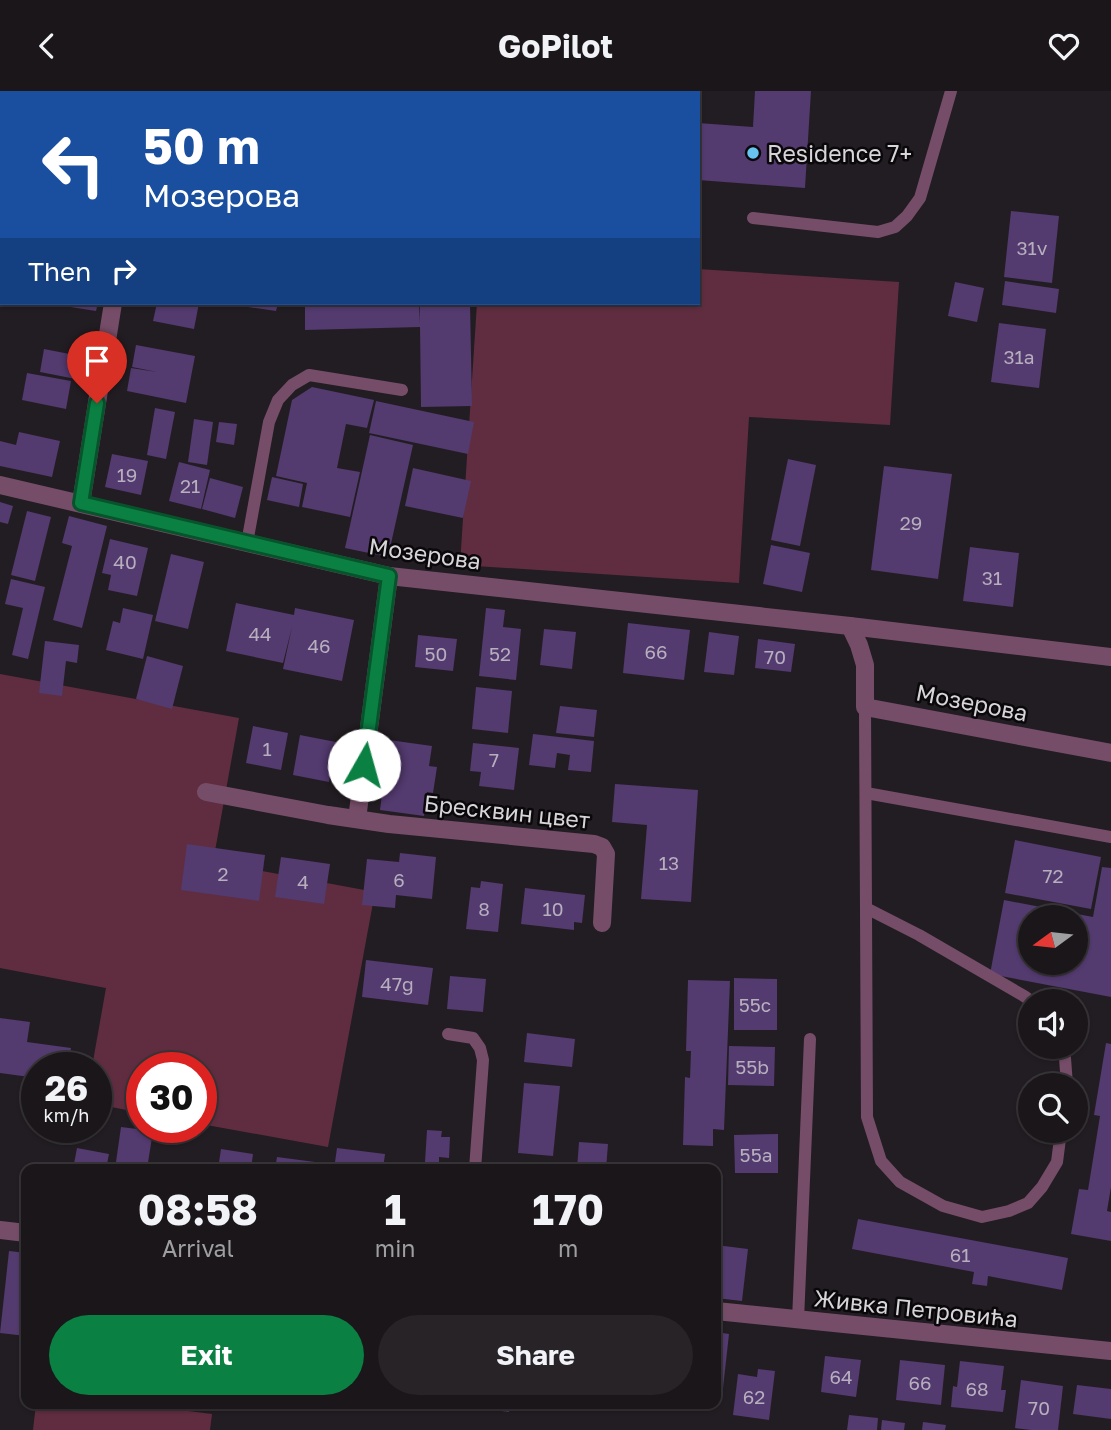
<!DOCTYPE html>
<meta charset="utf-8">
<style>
body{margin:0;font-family:"Golos Text",sans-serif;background:#272327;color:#f1f3f6;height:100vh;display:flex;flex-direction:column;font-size:26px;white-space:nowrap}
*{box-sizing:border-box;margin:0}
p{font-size:23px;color:#9f9fa2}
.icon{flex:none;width:38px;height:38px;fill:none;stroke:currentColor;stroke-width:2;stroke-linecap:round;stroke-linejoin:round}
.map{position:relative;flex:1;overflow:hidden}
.drawer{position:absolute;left:21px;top:1073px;width:700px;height:245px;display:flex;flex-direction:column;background:#1a161a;border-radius:14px;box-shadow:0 2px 5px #0004,0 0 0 2px #383539}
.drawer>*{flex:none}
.top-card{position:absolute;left:0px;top:0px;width:700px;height:214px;box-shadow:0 2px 5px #0004,0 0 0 2px #383539;background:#1a4fa0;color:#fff;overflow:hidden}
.needle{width:46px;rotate:255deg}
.fabs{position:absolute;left:1018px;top:814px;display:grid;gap:14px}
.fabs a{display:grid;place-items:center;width:70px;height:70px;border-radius:50%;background:#1a161a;box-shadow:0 2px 5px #0004,0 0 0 2px #383539;font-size:35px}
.speed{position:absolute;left:21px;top:961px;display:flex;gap:14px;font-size:35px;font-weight:700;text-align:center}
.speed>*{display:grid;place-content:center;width:91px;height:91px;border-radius:50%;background:#1a161a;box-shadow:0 2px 5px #0004,0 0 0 2px #383539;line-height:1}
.speed small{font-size:18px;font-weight:400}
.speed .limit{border:10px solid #d22;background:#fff;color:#111}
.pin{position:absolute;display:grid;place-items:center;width:60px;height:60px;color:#fff;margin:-72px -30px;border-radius:50% 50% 50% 0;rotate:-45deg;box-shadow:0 0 7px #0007}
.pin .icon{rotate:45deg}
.me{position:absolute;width:77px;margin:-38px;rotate:7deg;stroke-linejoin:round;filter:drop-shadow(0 0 5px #0008)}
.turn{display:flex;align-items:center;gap:24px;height:147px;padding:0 28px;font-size:32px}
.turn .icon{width:91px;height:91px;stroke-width:2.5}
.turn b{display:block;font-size:49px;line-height:60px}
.then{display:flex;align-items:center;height:66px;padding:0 28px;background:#0003;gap:14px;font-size:26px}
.eta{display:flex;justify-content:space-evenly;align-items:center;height:119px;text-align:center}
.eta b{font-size:42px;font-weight:700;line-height:49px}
.cta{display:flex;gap:14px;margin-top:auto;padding:14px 28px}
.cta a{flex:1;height:80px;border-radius:42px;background:#0b8043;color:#fff;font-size:28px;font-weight:700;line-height:80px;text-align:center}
.cta a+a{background:#272327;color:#f1f3f6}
header{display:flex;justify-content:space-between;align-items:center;height:91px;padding:0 28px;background:#1a161a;font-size:32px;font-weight:700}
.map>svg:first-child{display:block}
</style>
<header><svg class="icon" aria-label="back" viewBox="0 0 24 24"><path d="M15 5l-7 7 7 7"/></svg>GoPilot<svg class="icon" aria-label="heart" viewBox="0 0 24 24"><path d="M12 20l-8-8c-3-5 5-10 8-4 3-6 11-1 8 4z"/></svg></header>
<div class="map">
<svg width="1111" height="1339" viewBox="0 0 1111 1339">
<rect width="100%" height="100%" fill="#221d22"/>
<g fill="#602d40">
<path d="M698,178l201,13 -9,143 -141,-8 -10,166 -279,-18 17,-262h221z"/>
<path d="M0,583l239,44 -26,144 162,30 -47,255 -127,-23v-57h-59v46l-46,-9v-37h-4l14,-79 -106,-20z"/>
<path d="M126,1312l86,11 -2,16h-177l3,-26z"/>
</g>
<g fill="#533a6f" fill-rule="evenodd">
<path d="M755,0h56l-6,97 -107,-8v-57l55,4z"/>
<path d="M1011,120l48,5 -7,67 -48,-6z"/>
<path d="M1005,190l54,8 -3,24 -54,-8z"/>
<path d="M955,191l29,6 -7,34 -29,-6z"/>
<path d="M64,212h34l-2,8 -32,-5z"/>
<path d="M157,212h42l-5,26 -41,-8z"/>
<path d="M248,212h30l-2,8 -28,-4z"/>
<path d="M305,212h114v20l1,-20h50l2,103 -51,1 -1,-80 -115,3z"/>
<path d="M999,232l47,6 -7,59 -48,-6z"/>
<path d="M136,254l59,11 -9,47 -59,-12 4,-23 26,4 -25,-5z"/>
<path d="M44,258l41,8 -4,23 -41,-8z"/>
<path d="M27,282l44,8 -5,28 -44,-9z"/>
<path d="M312,296l62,13 -7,28 -21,-4 -9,44 23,4 -10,45 -48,-10 5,-24 -31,-7 16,-76z"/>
<path d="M376,310l98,21 -6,32 -99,-21z"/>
<path d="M155,317l20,4 -9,47 -19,-4z"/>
<path d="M194,328l19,3 -6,43 -19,-3z"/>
<path d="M219,331l18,2 -3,21 -18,-3z"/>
<path d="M19,341l41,9 -8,36 -52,-11v-25l16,4z"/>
<path d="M370,344l43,10 -25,112 -43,-9z"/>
<path d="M112,363l36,7 -7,34 -36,-8z"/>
<path d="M788,368l28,6 -16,81 -29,-6z"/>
<path d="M179,371l31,8 -9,39 -32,-8z"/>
<path d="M884,375l68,8 -14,105 -67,-9z"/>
<path d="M413,377l58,13 -8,37 -58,-12z"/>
<path d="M272,386l31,7 -4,23 -32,-7z"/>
<path d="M210,387l33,9 -8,31 -33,-9z"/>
<path d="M0,411l13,4 -5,18 -8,-2z"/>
<path d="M27,420l24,6 -16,64 -24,-6z"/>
<path d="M69,425l38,10 -25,102 -29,-8 19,-74 -10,-3z"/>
<path d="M110,448l38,9 -11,48 -29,-6 3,-15 -9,-2z"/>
<path d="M771,454l39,8 -8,39 -39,-8z"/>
<path d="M970,456l49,6 -6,54 -50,-6z"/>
<path d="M171,463l33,8 -16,67 -33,-8z"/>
<path d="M11,488l34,8 -17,72 -16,-4 11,-47 -18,-4z"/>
<path d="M236,512l58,12 1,-7 59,12 -12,61 -59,-12 9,-42 -9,36 -57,-12z"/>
<path d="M123,517l30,7 -10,44 -37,-9 7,-29 7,2z"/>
<path d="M486,517l19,2 -2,17 18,2 -5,51 -37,-4z"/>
<path d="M628,532l62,7 -6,50 -61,-7z"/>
<path d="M544,538l32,3 -4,37 -32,-4z"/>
<path d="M709,541l30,4 -5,39 -30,-3z"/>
<path d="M418,544l39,4 -4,32 -38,-4z"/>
<path d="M758,548l37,5 -4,28 -36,-4z"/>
<path d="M45,550l34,4 -2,18 -11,-2 -4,35 -23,-3z"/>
<path d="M147,565l36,10 -11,43 -36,-10z"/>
<path d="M476,596l36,4 -4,42 -36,-4z"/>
<path d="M560,615l37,4 -3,27 -38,-4z"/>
<path d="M253,635l35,7 -7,37 -35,-7z"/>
<path d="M533,643l61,7 -3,31 -23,-2 2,-15 -13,-2 -2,15 -26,-3z"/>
<path d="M300,644l36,7 -7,40 -36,-7z"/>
<path d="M389,649l43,6 -3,20 8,1 -4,26 -6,-1 -3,24 -44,-6z"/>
<path d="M473,652l46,5 -5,42 -35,-4 2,-14 -11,-1z"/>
<path d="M615,693l83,6 -7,112 -50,-3 6,-74 -35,-3z"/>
<path d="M1015,749l86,17 -10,52 -86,-16z"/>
<path d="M187,753l78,11 -6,46 -78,-11z"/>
<path d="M400,762l36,4 -4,42 -36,-4 -1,13 -33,-3 5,-46 32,3z"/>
<path d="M281,766l49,7 -6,40 -49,-7z"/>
<path d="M1102,776l9,1v129l-121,-23 14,-74 89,17zM1031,826h45v46h-45z"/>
<path d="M481,790l22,3 -5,48 -32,-3 5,-42 9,1z"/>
<path d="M525,797l60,7 -3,28 -8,-1v8l-53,-6z"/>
<path d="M366,869l67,8 -5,37 -66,-8z"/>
<path d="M450,885l36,3 -3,33 -36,-3z"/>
<path d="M734,887l43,1v51h-43z"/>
<path d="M688,889l42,1 -6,149 -11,-1v17l-30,-1 2,-68 5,1 1,-27h-5z"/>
<path d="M0,927l30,4 -3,20 44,6 -3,19h-31v11l-37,-5z"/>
<path d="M527,942l48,6 -3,28 -48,-5z"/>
<path d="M1106,952l5,1v143l-4,24 4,1v29l-40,-7 8,-45 9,1 12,-74 -6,-1z"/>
<path d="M729,955l46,1 -1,39 -46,-1z"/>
<path d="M524,992l36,3 -7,70 -35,-3z"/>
<path d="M121,1036l32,4 -6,38h-32z"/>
<path d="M427,1039l15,1 -1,6h9l-1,21 -10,-1v6l-14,-1z"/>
<path d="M778,1043v39h-43l-1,-38z"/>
<path d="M579,1051l29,2 -2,25h-29z"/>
<path d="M77,1057l32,6 -3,15h-33z"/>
<path d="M337,1057l48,6 -2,15h-49z"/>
<path d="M221,1058l32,5 -2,15h-33z"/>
<path d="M277,1066l38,5 -1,7h-39z"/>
<path d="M858,1128l210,39 -6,32 -74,-14 -1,10 -15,-2 2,-12 -122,-23z"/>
<path d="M716,1154l32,4 -6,52 -26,-3z"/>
<path d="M9,1160l17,2v83l-26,-3z"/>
<path d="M716,1241l13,2 -6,54 -7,-1z"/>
<path d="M825,1265l36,4 -5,37 -35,-5z"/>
<path d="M900,1269l45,5 -4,40 -45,-5z"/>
<path d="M960,1270l44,5 -3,24h5l-3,22 -52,-5 2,-21 4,1z"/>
<path d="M758,1278l17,2 -6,49 -36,-5 5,-41 19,3z"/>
<path d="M1021,1289l42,6 -5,44h-27l-16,-2z"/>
<path d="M1077,1294l34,4v30l-38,-5z"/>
<path d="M486,1312h24l-1,9 -23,-3z"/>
<path d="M849,1324l29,3 -1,12h-30z"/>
<path d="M882,1329l23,3 -1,7h-23z"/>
<path d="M923,1331l23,3 -1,5h-23z"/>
</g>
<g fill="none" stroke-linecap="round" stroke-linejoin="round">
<g stroke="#764d68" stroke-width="12">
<path d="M753,127l125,14 17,-5 12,-11 13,-18 31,-107"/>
<path d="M247,452l22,-121 9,-22 14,-15 17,-10 93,15"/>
<path d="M865,616l2,410 14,44 19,21 43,24 39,11 27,-6 19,-8 14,-16 15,-25 4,-31"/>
<path d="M866,702l245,44"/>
<path d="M866,817l53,27 105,61 7,5"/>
<path d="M448,943l25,4 7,10 3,12 -8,109"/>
<path d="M1062,956l3,11 2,27"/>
<path d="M798,1229l12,-281"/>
</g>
<g stroke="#764d68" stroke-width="18">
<path d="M148,2v-2"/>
<path d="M0,394l389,91 461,50 261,31"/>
<path d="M81,412l32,-200"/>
<path d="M850,535l9,19 6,20v42l246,46"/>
<path d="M206,701l122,23 61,9 205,20 8,3 4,7 -4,69"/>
<path d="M357,728l32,-243"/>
<path d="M0,1139l26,3"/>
<path d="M716,1220l395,40"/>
</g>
</g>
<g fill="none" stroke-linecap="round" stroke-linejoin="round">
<defs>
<path id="route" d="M97,312l-16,100 308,73 -25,189"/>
</defs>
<use href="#route" stroke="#07532c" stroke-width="18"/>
<use href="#route" stroke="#0b8043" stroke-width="12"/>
</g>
<circle fill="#67c4f0" stroke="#0a080a" stroke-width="2.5" cx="753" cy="62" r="7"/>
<g text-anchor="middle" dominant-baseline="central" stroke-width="5" stroke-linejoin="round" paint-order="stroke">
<g font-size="19" fill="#b7aebe">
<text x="1032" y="156">31v</text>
<text x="1019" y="265">31a</text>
<text x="127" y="383">19</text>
<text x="190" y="394">21</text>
<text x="911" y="431">29</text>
<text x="125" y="470">40</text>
<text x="992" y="486">31</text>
<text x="260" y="542">44</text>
<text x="319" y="554">46</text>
<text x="656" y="560">66</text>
<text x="436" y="562">50</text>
<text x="500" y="562">52</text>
<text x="775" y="565">70</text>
<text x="267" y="657">1</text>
<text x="494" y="668">7</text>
<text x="669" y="771">13</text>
<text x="223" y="782">2</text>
<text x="1053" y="784">72</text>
<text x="399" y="788">6</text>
<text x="303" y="790">4</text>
<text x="484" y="817">8</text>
<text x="553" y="817">10</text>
<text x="397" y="892">47g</text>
<text x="755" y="913">55c</text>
<text x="752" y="975">55b</text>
<text x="756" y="1063">55a</text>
<text x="960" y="1163">61</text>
<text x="841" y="1285">64</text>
<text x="920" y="1291">66</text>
<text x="977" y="1297">68</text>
<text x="754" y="1305">62</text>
<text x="1039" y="1316">70</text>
</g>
<g font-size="23" fill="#d8d5d8" stroke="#0a080a" text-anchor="start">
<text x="767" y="62">Residence 7+</text>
</g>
<g font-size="23" fill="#d8d5d8" stroke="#0a080a">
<text transform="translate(425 462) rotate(8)">Мозерова</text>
<text transform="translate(972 611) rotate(11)">Мозерова</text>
<text transform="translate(507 720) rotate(6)">Бресквин цвет</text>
<text transform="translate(916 1217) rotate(6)">Живка Петровића</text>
</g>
</g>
</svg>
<div class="fabs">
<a><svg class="needle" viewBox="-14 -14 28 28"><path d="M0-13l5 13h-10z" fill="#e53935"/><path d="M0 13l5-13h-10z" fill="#9f9fa2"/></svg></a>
<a><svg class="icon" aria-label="sound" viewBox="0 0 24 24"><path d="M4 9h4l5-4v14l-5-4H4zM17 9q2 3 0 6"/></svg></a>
<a><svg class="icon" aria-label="search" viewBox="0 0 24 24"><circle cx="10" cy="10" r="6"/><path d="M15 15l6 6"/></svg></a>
</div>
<div class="speed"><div>26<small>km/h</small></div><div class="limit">30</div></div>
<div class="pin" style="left:97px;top:312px;background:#d93025"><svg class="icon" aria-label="arrive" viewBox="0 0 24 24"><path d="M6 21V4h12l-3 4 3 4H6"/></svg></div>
<svg class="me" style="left:364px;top:674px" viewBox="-20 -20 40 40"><circle r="19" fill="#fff"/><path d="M0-13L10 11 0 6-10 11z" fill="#0b8043"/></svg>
<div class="top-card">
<div class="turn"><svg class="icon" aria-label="left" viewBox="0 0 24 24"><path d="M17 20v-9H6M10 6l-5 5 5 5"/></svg><div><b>50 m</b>Мозерова</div></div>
<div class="then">Then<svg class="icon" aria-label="right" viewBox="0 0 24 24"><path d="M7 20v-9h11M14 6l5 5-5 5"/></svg></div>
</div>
<section class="drawer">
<div class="eta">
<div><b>08:58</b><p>Arrival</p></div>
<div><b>1</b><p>min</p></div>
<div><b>170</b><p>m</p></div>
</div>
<div class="cta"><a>Exit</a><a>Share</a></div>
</section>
</div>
